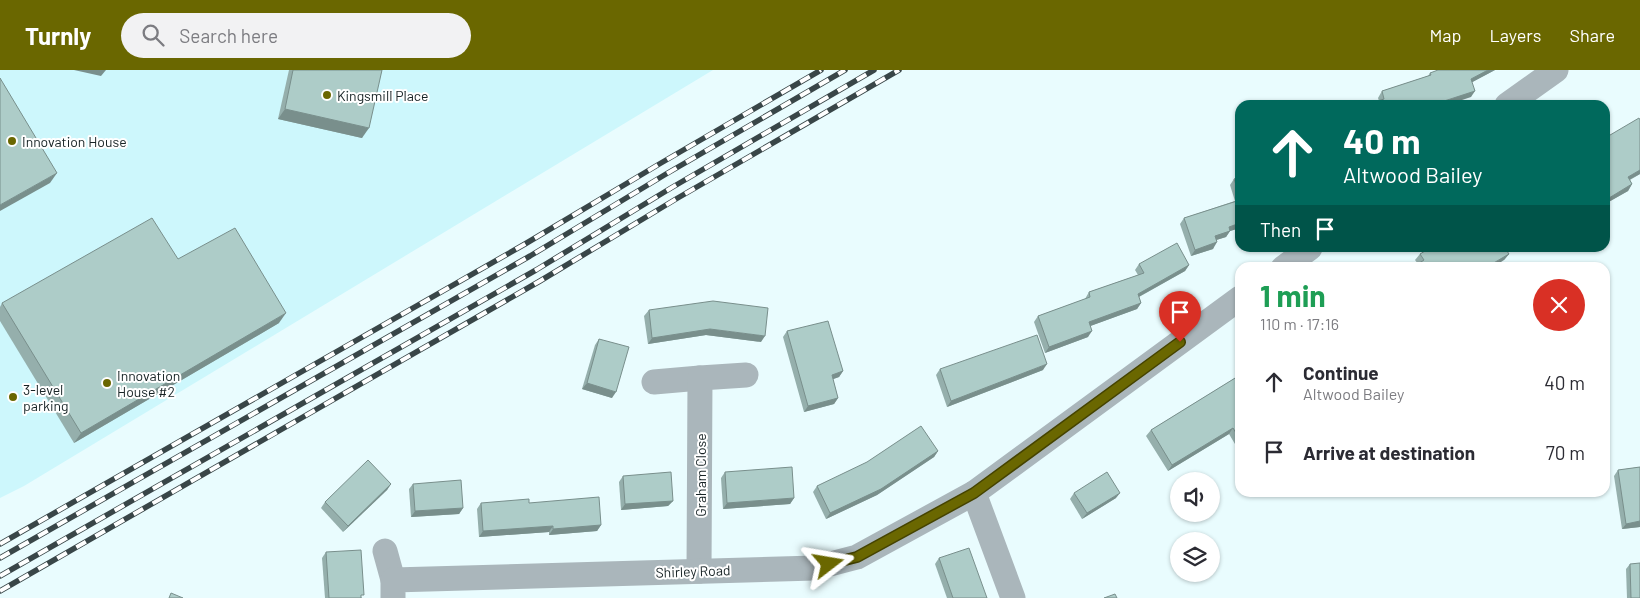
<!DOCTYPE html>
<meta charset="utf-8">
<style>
body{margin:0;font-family:Barlow,sans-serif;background:#f2f2f3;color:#2b2b33;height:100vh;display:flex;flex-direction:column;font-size:19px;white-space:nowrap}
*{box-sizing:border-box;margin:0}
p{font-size:16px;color:#7c7c81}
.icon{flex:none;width:28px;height:28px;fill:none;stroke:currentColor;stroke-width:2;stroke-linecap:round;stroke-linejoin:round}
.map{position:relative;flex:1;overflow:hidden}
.details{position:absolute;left:1235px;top:192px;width:375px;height:235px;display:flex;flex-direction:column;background:#fff;border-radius:15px;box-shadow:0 1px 4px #0004}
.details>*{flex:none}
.top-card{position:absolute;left:1235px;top:30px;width:375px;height:152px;border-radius:15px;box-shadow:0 1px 4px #0004;background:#00695c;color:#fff;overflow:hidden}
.tools{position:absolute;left:1170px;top:402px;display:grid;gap:10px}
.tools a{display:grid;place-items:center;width:50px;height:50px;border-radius:50%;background:#fff;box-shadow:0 1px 4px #0004;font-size:25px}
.pin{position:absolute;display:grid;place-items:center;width:42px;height:42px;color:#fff;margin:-51px -21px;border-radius:50% 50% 50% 0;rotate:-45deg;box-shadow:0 0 5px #0007}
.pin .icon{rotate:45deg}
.me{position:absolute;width:55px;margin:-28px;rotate:76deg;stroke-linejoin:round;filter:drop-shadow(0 0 4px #0008)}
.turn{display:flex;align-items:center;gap:18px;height:105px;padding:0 25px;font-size:22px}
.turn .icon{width:65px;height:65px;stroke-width:2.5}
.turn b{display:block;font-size:35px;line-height:42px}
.then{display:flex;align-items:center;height:48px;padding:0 25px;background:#0003;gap:10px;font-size:19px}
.round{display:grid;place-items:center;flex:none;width:52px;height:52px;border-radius:26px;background:#f2f2f3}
.headline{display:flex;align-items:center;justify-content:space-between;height:85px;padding:0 25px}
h1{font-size:30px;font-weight:700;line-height:38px;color:#1e9e55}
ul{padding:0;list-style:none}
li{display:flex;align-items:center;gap:15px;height:70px;padding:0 25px}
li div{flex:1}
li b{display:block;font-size:19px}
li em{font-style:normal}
header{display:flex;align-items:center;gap:30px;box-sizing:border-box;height:70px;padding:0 25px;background:#6a6700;color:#fff}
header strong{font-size:24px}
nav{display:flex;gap:28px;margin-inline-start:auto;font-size:18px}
.search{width:350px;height:45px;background:#f2f2f3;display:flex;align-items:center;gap:12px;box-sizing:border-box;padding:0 18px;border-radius:28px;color:#7c7c81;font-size:19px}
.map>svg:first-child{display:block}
</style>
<header>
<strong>Turnly</strong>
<div class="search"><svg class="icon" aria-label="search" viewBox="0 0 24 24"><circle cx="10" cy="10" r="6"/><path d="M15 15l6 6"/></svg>Search here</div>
<nav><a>Map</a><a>Layers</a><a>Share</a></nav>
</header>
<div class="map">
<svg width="1640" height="528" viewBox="0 0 1640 528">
<rect width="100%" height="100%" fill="#e9fcfe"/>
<path fill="#cdf7fc" d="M0,0h713l-689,416 -24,12z"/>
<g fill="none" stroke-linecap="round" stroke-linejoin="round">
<g stroke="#aab6bb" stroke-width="25">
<path d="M1507,35l49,-35"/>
<path d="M1283,198l27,-20"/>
<path d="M654,312l46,-4"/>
<path d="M385,481l8,29"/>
<path d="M699,501l1,-193 46,-3"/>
<path d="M393,528v-18l422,-12 42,-11 117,-64"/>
<path d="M1013,528l-39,-105 266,-195"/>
</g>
<defs>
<g id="rail">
<path d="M0,474l525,-300 136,-81 160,-93"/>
<path d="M0,488l530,-302 136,-82 179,-104"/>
<path d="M0,506l536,-306 135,-82 203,-118"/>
<path d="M0,521l540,-310 136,-82 223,-129"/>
</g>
</defs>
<use href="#rail" stroke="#394648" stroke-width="5.5"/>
<use href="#rail" stroke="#fff" stroke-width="4" stroke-dasharray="11" stroke-linecap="butt"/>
</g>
<g fill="#95afac">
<path d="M289,0h93l-20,68 -84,-19z"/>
<path d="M1495,0l-23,12 -1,15 -92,4 -1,-3 4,-7 46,-15 2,-3z"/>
<path d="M1640,50v54l-10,6 2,4 -4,7 -23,13v-66z"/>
<path d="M1240,107v51l-10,3 -4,6 -10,3 -3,9 -22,7 -11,-32 4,-6 51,-17 -5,-16 4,-6z"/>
<path d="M1441,180l68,4 -5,6 -86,4 -3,-4 5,-6z"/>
<path d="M178,189l101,64 -205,120 -74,-122v-14l2,-4z"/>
<path d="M1139,194l50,1 -4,6 -46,26 2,6 -4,6 -47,17 -2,11 -43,16 -11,-31 4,-6 47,-17 4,-7 49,-17 -3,-5z"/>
<path d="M649,240l112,32 -55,-7 -58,9 -4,-28z"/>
<path d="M787,261l56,40 -4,6 -6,2 5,19 -4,6 -30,8 -21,-75z"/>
<path d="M599,269l13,59 -30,-9 13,-44z"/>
<path d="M940,299l103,1 -96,37 -11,-32z"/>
<path d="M1240,305v66l-5,3 -6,-10 -61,37 -22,-35 5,-6z"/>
<path d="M938,381l-4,6 -57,38 -51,24 -13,-27 4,-6z"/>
<path d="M1640,397v60l-18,2 -8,-53 4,-6z"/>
<path d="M725,402l69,26 -4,6 -67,5 -2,-31z"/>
<path d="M623,406l50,25 -5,5 -47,4 -2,-28z"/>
<path d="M391,414l-4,6 -44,42 -22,-24 4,-6z"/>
<path d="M413,414l50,24 -4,6 -48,3 -2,-28z"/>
<path d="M1074,423l42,5 -34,21 -12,-20z"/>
<path d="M481,433h48l72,22 -4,6 -48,4v-3l-70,5 -2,-28z"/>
<path d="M326,482l36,46h-37l-3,-40z"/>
<path d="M939,488l48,40h-40l-12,-34z"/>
<path d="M1630,494l10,34h-13l-1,-29z"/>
</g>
<g fill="#798f8c">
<path d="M74,0h32l-5,6z"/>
<path d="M1488,0h7l-28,15 4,-6z"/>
<path d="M1475,21l-4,6 -24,8h-15z"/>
<path d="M285,39l84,19 -7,10 -84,-19z"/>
<path d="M1640,100v4l-17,9 5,-6z"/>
<path d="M57,103l-7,10 -50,28v-6z"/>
<path d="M1632,114l-4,7 -23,13 4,-6z"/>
<path d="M1240,153v5l-10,3 -4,6 -16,5 5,-6 14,-9z"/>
<path d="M1217,172l-4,7 -22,7 4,-6z"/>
<path d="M1509,184l-5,6 -12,8h-7z"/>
<path d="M1189,195l-4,6 -52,29 5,-6z"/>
<path d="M1141,233l-4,6 -52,19 4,-6z"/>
<path d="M286,243l-7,10 -205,120 7,-10z"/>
<path d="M710,259l55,7 -4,6 -55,-7 -58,9 4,-6z"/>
<path d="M1092,261l-4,6 -43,16 4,-6z"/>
<path d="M1047,294l-4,6 -96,37 4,-6z"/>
<path d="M843,301l-4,6 -11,4 4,-6z"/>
<path d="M587,313l29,9 -4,6 -30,-9z"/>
<path d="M838,328l-4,6 -30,8 4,-6z"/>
<path d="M1233,358l-4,6 -61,37 4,-6z"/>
<path d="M1240,367v4l-5,3 4,-6z"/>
<path d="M938,381l-4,6 -57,38 -51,24 4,-6z"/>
<path d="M391,414l-4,6 -44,42 5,-6z"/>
<path d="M1120,423l-4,5 -34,21 5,-6z"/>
<path d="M794,428l-4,6 -67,5 4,-6z"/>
<path d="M673,431l-5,5 -47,4 4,-6z"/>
<path d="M463,438l-4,6 -48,3 4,-6z"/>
<path d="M1640,451v6l-18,2 4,-5z"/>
<path d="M601,455l-4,6 -48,4 4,-6z"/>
<path d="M553,456l-4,6 -70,5 4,-6z"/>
</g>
<g fill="#adccc8" stroke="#798f8c">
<path d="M293,0h89l-13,58 -84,-19z"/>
<path d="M1438,0h50l-17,9 4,12 -43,14h-66l18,-6 -2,-8 49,-16 -1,-2z"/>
<path d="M0,8l57,95 -57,32z"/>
<path d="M1639,48l1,2v50l-12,7 4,7 -23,14 -4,-7v-53z"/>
<path d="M1240,107v19l-6,-17z"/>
<path d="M1240,130v23l-11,4 1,4 -15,5 2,6 -22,8 -11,-32z"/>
<path d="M152,148l26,41 57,-31 51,85 -205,120 -79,-130z"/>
<path d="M1177,173l12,22 -51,29 3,9 -52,19 3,9 -43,16 -11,-31 52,-19 -1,-5 55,-19 -5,-9z"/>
<path d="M1430,178h9l2,2 4,-2h60l4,6 -24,14h-73l12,-8 -4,-6z"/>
<path d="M713,231l55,7 -3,28 -55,-7 -58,9 -3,-28z"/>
<path d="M828,251l15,50 -11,4 6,23 -30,8 -21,-75z"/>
<path d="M1037,265l10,29 -96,37 -11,-32z"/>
<path d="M599,269l30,8 -13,45 -29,-9z"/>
<path d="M1240,305v62l-1,1 -6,-10 -61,37 -21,-35z"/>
<path d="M921,356l17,25 -57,38 -51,24 -13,-27 50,-24z"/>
<path d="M368,390l23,24 -43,42 -23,-24z"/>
<path d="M792,397l2,31 -67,5 -2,-31z"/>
<path d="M1640,397v54l-14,3 -8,-54z"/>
<path d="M671,402l2,29 -48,3 -2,-28z"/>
<path d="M1107,402l13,21 -33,20 -13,-20z"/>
<path d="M461,410l2,28 -48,3 -2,-27z"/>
<path d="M599,427l2,28 -48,4v-3l-70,5 -2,-28 48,-4v4z"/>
<path d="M969,478l18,50h-34l-14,-40z"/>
<path d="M361,480l3,45h-3v3h-32l-3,-46z"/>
<path d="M1640,493v35h-9l-1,-34z"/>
<path d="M171,523l12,5h-14z"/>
<path d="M1115,524l2,4h-13z"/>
</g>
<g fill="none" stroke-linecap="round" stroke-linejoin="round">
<defs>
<path id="route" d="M829,494l28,-7 117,-64 206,-151"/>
</defs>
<use href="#route" stroke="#454300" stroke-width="12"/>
<use href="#route" stroke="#6a6700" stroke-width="9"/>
</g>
<g fill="#6a6700" stroke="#fff" stroke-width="2">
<circle cx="327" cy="25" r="5"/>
<circle cx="12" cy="71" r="5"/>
<circle cx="107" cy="313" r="5"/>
<circle cx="13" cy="327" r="5"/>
</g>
<g text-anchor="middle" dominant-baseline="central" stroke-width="4" stroke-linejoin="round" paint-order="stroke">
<g font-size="14" fill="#172325" stroke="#fff" text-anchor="start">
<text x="337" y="25">Kingsmill Place</text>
<text x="22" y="71">Innovation House</text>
<text x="117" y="305">Innovation<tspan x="117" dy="16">House #2</tspan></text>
<text x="23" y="319">3-level<tspan x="23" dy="16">parking</tspan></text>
</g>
<g font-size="14" fill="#172325" stroke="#fff">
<text transform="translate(700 405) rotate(-90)">Graham Close</text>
<text transform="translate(693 501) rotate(-2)">Shirley Road</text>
</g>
</g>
</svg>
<div class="tools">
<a><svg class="icon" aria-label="sound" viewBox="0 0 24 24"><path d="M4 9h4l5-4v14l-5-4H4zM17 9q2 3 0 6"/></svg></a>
<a><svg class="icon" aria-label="layers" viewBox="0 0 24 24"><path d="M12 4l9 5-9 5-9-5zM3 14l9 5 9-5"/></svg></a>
</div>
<div class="pin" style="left:1180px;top:272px;background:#d93025"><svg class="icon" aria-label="arrive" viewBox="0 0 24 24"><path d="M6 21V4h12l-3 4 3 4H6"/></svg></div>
<svg class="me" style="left:829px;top:494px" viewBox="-20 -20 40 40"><path d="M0-17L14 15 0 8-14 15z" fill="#6a6700" stroke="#fff" stroke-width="4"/></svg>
<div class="top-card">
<div class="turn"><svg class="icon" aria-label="ahead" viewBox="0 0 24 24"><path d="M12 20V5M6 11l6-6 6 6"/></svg><div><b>40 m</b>Altwood Bailey</div></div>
<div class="then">Then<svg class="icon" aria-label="arrive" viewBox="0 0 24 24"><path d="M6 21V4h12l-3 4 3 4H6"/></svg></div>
</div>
<section class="details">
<div class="headline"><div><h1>1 min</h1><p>110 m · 17:16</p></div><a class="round" style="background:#d93025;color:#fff"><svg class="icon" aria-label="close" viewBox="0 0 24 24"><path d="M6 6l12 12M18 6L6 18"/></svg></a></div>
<ul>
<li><svg class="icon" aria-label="ahead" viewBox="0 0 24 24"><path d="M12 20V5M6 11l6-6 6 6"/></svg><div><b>Continue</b><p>Altwood Bailey</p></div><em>40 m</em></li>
<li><svg class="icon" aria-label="arrive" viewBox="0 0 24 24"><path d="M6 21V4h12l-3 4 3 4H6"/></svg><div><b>Arrive at destination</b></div><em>70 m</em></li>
</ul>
</section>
</div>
